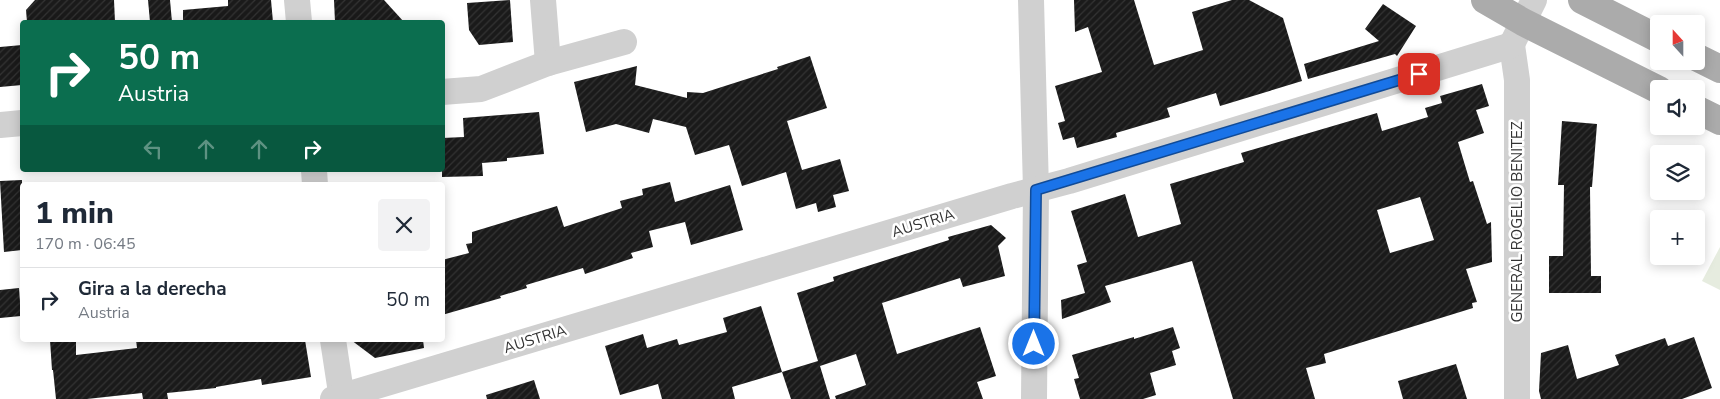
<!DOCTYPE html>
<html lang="es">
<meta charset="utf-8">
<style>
body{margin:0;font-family:"Nunito Sans",sans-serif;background:#f2f2f3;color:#1f2937;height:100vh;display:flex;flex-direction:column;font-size:19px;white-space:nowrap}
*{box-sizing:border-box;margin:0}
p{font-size:16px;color:#747a83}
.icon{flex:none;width:28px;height:28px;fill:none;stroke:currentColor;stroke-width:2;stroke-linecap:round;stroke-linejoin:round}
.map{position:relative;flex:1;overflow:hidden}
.panel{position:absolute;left:20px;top:182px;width:425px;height:160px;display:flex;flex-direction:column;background:#fff;border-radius:5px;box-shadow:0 2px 12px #0003}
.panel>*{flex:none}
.hud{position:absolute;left:20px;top:20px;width:425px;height:152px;border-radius:5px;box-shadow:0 2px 12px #0003;background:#0b6e4f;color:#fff;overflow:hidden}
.needle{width:32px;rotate:339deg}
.tools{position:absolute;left:1650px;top:15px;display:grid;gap:10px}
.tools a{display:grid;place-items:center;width:55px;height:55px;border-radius:5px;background:#fff;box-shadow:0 2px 12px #0003;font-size:25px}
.pin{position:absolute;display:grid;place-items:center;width:42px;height:42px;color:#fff;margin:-21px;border-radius:10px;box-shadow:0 2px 8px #0006}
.me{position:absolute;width:55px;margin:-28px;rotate:0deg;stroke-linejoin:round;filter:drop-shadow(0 0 4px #0008)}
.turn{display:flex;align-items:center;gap:18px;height:105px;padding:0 15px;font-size:22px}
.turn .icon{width:65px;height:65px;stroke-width:2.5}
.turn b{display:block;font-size:35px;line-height:42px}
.lanes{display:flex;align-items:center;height:48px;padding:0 15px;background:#0003;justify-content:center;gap:25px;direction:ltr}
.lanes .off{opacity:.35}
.round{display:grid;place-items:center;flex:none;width:52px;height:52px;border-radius:5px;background:#f2f2f3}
.summary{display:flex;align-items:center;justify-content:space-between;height:85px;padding:0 15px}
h1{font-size:30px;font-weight:800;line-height:38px}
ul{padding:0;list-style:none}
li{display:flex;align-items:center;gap:15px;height:65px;padding:0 15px;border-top:1px solid #e0e1e3}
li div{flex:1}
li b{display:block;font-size:19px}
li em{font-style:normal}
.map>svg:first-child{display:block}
</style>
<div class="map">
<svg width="1720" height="399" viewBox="0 0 1720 399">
<defs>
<pattern id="building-hatch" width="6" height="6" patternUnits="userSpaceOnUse" patternTransform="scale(1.25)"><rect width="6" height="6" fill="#1a1a1a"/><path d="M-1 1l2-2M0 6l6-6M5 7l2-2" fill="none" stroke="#333"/></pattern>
</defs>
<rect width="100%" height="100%" fill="#fff"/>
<path fill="#e6ecdf" d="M1720,247v43l-18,-9z"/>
<g fill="url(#building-hatch)" fill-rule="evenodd">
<path d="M35,0h79l1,22h-88l-1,-12z"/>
<path d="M148,0h22l2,22h-22z"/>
<path d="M228,0h43l2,22h-90v-12l45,-4z"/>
<path d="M334,0h50l20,22h-69z"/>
<path d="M510,0l3,42 -34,3 -10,-15 -2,-27z"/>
<path d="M1074,0h60l20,65 49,-15 -11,-38 40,-12h17l34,18 19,63 -82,25 -4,-13 -49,15 3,9 -54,16 1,4 -40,11 -3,-11 -11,3 -5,-17 7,-2 -10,-35 47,-14 -14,-45 -13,5z"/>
<path d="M1383,4l33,22 -19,30 -2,-2 -87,25 -4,-15 75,-23 -14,-12z"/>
<path d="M22,45v40l-22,2v-40z"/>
<path d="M810,56l17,52 -40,13 15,49 38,-11 9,32 -16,4 3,12 -18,5 -2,-9 -20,6 -10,-37 -44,14 -13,-41 -34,10 -9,-28 -33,-8 -4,14 -33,-9 -30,8 -12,-50 63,-16 -2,19 52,13v-6l16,1 75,-24 -1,-2z"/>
<path d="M1482,84l7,22 -13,4 8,23 -26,9 12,40 3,-1 14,43 4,-2 1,40 -26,7 11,33 -5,1 1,5 -149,46 2,9 -20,5 9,31h-82l-41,-138 -87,25 6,16 -49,17 -1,-19 24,-7 -8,-28 10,-3 -16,-51 54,-17 13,43 43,-13 -11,-40 74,-22 -3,-9 136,-40 5,18 46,-14 -3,-9 17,-5 -2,-7zM1420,197l14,43 -44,13 -13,-43z"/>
<path d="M539,112l5,42 -37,4v3l-25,2 1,13 -41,1v-39l22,-1 -1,-19z"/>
<path d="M1562,121l35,3 -5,63h-2l1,89h10v17h-52v-37h14l1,-71h-6z"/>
<path d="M22,180v70l-18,2 -4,-71z"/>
<path d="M670,182l5,20 55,-17 13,45 -52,15 -6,-23 -36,9 4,16 -22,6 2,5 -48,16 -2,-6 -57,17 1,3 -27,8 1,2 -59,17v-55l27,-7 -3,-9 6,-1v-11l85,-26 7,21 58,-19 -2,-7 23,-6 -1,-6z"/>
<path d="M991,225l15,13 -8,8 7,30 -42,11 -3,-9 -78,25 15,51 83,-27 16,49 -19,6 6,17h-147l-1,-3 31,-11 -10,-31 -36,12 10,33h-39l-9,-27 36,-11 -21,-68 37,-12 -1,-4 116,-37 -1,-3z"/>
<path d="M19,288l2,28 -21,2v-28z"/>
<path d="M761,306l21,66 -50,15 3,12h-73l-4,-15 -38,11 -15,-49 38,-12 4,14 30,-9 2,6 48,-13 -4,-14z"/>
<path d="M1173,327l7,21 -8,3 4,14 -26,8 6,22 -13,4h-63l-6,-20 5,-1 -7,-23 62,-18v2z"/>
<path d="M1694,337l18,51 -30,11h-141l-2,-8 2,-38 27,-8 9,34 42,-14 -4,-10 50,-17 3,8z"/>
<path d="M50,340h26v15l61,-7 -1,-8h169l6,37 -49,8 -1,-6 -45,8v1l-49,5 1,6h-25l-1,-6 -55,6h-31l-3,-29h-1z"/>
<path d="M351,340h72l1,8 -49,10z"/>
<path d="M1456,364l11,35h-64l-5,-18z"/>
<path d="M534,380l6,19h-53l-1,-4z"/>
</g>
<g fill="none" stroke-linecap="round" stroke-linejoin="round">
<g stroke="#d0d0d0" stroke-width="26">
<path d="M297,0l2,22"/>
<path d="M543,0l5,63"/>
<path d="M1031,0l5,190 -2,209"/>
<path d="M1513,42l21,-42"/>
<path d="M1512,45l5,35v319"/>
<path d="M442,92l39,-3 67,-26 76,-21"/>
<path d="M0,125l22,-2"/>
<path d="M314,170l1,15"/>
<path d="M333,340l9,59"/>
<path d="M333,399l679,-203 57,-15 443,-136"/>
</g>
<g stroke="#ababab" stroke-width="28">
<path d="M1485,0l38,22 136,68"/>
<path d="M1582,0l77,39"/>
<path d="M1696,57l24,12"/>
<path d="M1696,109l24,12"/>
</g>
</g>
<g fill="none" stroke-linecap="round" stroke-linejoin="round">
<defs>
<path id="route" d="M1034,344l2,-154 383,-116"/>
</defs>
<use href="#route" stroke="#114b97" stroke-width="12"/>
<use href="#route" stroke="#1a73e8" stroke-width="9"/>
</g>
<g text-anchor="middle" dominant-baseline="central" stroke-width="5" stroke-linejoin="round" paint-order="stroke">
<g font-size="15" fill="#333" stroke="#fff">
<text transform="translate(1517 222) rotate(-90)">GENERAL ROGELIO BENITEZ</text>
<text transform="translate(923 223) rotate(-17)">AUSTRIA</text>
<text transform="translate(535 339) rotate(-17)">AUSTRIA</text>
</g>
</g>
</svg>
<div class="tools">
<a><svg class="needle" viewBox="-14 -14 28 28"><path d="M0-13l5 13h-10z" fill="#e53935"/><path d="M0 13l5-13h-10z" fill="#747a83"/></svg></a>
<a><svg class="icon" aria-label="sound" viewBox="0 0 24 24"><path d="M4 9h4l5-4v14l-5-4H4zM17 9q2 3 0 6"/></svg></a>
<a><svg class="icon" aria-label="layers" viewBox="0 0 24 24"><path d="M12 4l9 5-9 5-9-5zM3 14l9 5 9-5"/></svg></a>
<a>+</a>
</div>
<div class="pin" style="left:1419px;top:74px;background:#d93025"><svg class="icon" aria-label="arrive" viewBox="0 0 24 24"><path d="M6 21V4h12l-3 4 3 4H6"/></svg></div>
<svg class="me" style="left:1034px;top:344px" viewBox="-20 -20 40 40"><circle r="17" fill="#1a73e8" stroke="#fff" stroke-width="3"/><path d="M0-11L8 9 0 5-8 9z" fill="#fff"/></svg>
<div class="hud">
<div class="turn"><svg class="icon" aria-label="right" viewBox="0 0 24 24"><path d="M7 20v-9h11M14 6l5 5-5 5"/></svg><div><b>50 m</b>Austria</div></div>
<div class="lanes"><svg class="icon off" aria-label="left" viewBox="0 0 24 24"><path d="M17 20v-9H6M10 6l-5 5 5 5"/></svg><svg class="icon off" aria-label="ahead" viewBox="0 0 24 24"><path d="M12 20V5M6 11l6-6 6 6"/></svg><svg class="icon off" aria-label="ahead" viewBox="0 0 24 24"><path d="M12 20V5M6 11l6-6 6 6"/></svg><svg class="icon" aria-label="right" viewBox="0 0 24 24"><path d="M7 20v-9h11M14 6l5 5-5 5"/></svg></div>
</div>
<section class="panel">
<div class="summary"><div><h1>1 min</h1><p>170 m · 06:45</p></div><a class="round"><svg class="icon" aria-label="close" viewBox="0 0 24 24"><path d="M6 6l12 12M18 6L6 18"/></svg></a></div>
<ul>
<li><svg class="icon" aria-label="right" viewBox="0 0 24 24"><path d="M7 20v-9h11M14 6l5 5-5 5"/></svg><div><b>Gira a la derecha</b><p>Austria</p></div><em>50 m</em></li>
</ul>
</section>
</div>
